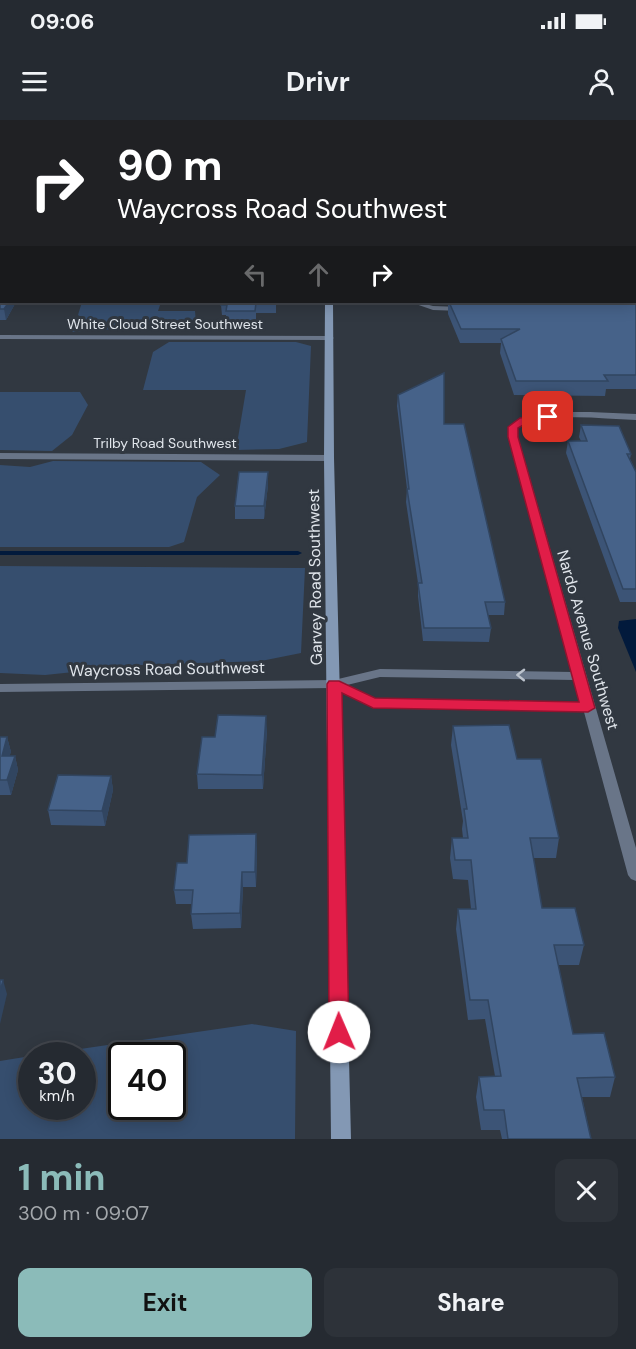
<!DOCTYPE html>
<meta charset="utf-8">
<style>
body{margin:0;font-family:"DM Sans",sans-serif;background:#2d3239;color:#f1f3f6;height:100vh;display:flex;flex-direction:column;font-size:22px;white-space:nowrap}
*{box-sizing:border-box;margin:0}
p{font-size:20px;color:#a3a7ab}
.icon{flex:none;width:33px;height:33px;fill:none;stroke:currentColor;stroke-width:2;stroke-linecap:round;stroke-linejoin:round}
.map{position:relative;height:1019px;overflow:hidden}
.drawer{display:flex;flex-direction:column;background:#252a31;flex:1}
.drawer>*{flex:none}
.top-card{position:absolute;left:0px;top:0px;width:636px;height:183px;box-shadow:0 3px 15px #0003,0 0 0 2px #42464d;background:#202124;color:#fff;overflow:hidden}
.speed{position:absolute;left:18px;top:922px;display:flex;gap:12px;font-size:30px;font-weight:700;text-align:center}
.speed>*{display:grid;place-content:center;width:78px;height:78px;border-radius:50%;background:#252a31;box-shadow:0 3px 15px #0003,0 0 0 2px #42464d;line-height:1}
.speed small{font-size:15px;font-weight:400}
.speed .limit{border:3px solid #111;border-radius:9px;background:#fff;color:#111}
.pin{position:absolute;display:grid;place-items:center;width:51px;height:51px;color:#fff;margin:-26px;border-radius:12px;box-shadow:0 3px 9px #0006}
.me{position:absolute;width:66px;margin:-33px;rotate:359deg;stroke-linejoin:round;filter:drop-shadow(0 0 4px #0008)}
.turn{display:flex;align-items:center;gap:21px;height:126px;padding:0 18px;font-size:27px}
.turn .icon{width:78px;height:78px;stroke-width:2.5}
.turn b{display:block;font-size:42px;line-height:51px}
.lanes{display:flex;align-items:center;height:57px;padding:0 18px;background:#0003;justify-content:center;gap:30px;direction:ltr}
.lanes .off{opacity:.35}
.round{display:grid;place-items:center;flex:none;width:63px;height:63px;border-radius:12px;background:#2d3239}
.overview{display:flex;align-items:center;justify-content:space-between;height:102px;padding:0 18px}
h1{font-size:36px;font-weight:700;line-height:45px;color:#8bbbb9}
.primary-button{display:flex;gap:12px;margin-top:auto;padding:12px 18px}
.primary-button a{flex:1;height:69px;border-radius:12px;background:#8bbbb9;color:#111;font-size:24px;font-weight:700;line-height:69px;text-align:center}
.primary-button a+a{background:#2d3239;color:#f1f3f6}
.status{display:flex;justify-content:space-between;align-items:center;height:42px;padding:0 30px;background:#252a31;direction:ltr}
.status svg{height:16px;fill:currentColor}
header{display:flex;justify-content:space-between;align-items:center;height:78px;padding:0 18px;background:#252a31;font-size:27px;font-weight:700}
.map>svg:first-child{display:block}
</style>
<div class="status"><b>09:06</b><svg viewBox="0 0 49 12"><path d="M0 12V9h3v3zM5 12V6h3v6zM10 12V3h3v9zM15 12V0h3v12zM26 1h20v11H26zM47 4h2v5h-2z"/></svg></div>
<header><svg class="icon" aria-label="menu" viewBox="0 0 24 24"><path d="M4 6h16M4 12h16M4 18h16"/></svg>Drivr<svg class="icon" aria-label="person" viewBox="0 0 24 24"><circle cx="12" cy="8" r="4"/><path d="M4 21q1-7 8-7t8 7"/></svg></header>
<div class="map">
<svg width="636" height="1019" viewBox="0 0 636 1019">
<rect width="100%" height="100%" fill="#313841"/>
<g fill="#364e6e" fill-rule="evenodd">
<path d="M82,182h79l-3,9h37l1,12 -124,9 3,-6 10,-6 -7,-5z"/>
<path d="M169,222h127l15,4 -4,96 -28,7 -43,1 10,-60h-103l10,-38z"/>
<path d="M0,272h80l8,13 -16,30 -20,16 -52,-1z"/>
<path d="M53,341l148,1 19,13 -23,22 -13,45 -15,5h-169v-82l30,2z"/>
<path d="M0,446l305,2 -4,85 -40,8 -120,4 -96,10 -45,-2z"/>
<path d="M252,904l44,7 -1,108h-295v-78l31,-5 1,51h50v-51h-50zM122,936h50v51h-50z"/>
</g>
<path fill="#021a3c" d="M636,499v53l-18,-44 1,-7z"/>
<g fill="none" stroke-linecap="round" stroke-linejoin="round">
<path fill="#021a3c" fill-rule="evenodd" d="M0,431h298l4,2 -4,2h-298z"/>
<g fill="#697588" fill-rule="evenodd">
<path d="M636,1v2l-4,-1z"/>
<path d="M410,182h8l15,4 29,1 3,2 -3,2 -29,-1z"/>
</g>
<g fill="#697588" fill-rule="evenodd">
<rect x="0" y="70" width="2" height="4"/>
<rect x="0" y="131" width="2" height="4"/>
<path d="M0,215l330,1 4,2 -4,2 -330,-1z"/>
<path d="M590,292l46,2v6c-39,-1 -82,-9 -118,8v9l118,411v33l-5,-2 -3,-4 -44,-163 -211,-5 -41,-19 -332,4v-8l334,-4 46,-11 193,3 -65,-235v-10c21,-17 56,-15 82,-15zM380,557l195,3 6,24 -206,-5 -28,-14z"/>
<path d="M0,333l329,2 5,3 -5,3 -329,-2z"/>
</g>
<g fill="#8398b4" fill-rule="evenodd">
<rect x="324" y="0" width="4" height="2"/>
<path d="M325,182h8l1,156 17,681h-20l-7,-681z"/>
</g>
</g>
<g fill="#3c5476">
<path d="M385,0h249v2h-247z"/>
<rect x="634" y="2" width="2" height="92"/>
<path d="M0,138l2,44h14l-10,18h-6z"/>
<path d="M634,145h2v124h-30l-1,7 -91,-1 -14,-42 1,-10h-41l-12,-29v-9h-4l-2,-3h192z"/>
<path d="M276,182v11h-20v8h-30v-6h-4l-1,-10z"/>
<path d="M398,275l46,29 61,178 -1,13h-16l3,13 -2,14 -66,-1 -5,-45v-13l-12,-81 1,-13 -10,-83z"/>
<path d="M581,305l50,29 -1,5 6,13v130h-16l-54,-149 2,-12h13l-2,-4z"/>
<path d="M268,365l-4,34h-29v-13z"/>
<path d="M453,606l64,33 42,79 -3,20h-23l9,50 42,37 -5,20h-21l15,69 42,43 -5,20h-28l9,42h-89l-2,-9h-19l-5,-33 3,-20 16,-1 -10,-57 -17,1 -12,-91 2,-20h13l-3,-29 -15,-1 -3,-21 2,-20h11l-1,-9 1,-8 -12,-76z"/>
<path d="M267,610l-4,59h-65l-1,-15 18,-37z"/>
<path d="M0,617h7l4,15 -2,4h6l3,14 -7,25h-11z"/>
<path d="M111,656l2,14 -8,36 -54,-1 -3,-15z"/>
<path d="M257,728l-1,39h-13l-2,41 -48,1 -2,-15 1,-10h-16l-2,-14 13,-27z"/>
</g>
<g fill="#314560">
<path d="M9,182h7l-10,18 -2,-11z"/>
<path d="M268,352v13l-4,34v-13z"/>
<path d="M266,596l1,14 -4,59 -1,-14z"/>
<path d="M7,617l4,15 -6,18 -3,-14z"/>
<path d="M15,636l3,14 -7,25 -4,-15z"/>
<path d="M111,656l2,14 -8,36 -3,-15z"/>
<path d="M256,714l1,14 -1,39 -1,-15z"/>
<path d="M242,752l1,15 -2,41 -1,-15z"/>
<path d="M3,860l4,14 -7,30v-32z"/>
</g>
<g fill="#466289" stroke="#314560" stroke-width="1.5">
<path d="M394,0h240v2h-238z"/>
<rect x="634" y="2" width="2" height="57"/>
<rect x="634" y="66" width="2" height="16"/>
<path d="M0,138h2v44h7l-5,7h-4z"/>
<rect x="634" y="145" width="2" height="27"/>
<path d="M634,180h2v75h-32l4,6h-92l-15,-42 19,-10h-59l-12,-27h185z"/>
<path d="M222,182h53l-19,1 -1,8h-29l1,-6h-6z"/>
<path d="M444,253v51h20l41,178h-20l6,26h-67l-6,-45h4l-15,-94h2l-11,-94z"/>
<path d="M581,305l38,1 12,28h-4l9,18v117h-13l-55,-148h19z"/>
<path d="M239,352h29l-4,34h-29z"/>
<path d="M218,595l48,1 -4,59 -65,-1 5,-37h13z"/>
<path d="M509,605l8,34h24l18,79h-29l12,70h33l9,37h-30l19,89 31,-1 11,44 -38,1 14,61h-83l-4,-29h-20l-5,-33 22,-1 -13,-76h-18l-12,-91h18l-5,-49h-16l-3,-22h16l-4,-29h3l-14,-83z"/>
<path d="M0,617h7l-5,19h13l-8,24h-7z"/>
<path d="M58,655l53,1 -9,35 -54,-1z"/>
<path d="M256,714l-1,38h-13l-2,41 -49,1 2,-24h-19l3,-27h10l2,-28z"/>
<path d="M0,860h3l-3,12z"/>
</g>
<defs><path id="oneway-chevron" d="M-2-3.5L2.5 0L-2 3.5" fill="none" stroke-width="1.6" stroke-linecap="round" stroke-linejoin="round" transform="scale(1.5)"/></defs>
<use stroke="#bcc3cd" href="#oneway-chevron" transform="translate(521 555) rotate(-179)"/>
<path fill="#e11d48" stroke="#92132f" stroke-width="1.5" d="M548,293l5,4 -2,2 -24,4 -9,5v9l77,271 -7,4 -215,-4 -31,-15 7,339 -3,6 -7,3 -7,-3 -3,-6 -2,-348 2,-3h10l36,17 204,4 -71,-265v-10l12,-9z"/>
<g text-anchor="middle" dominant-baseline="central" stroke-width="6" stroke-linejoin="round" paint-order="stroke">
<g font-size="14" fill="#e0e5eb" stroke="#313841">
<text x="165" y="204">White Cloud Street Southwest</text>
<text x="165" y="323">Trilby Road Southwest</text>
</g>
<g font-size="16" fill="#e0e5eb" stroke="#313841">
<text transform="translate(315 457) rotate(-91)">Garvey Road Southwest</text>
<text transform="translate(588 520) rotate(74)">Nardo Avenue Southwest</text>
<text transform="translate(167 549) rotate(-1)">Waycross Road Southwest</text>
</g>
</g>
</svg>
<div class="speed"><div>30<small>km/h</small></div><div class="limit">40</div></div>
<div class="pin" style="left:548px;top:297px;background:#d93025"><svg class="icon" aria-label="arrive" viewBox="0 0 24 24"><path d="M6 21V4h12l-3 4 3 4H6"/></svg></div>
<svg class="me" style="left:339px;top:912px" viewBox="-20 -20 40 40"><circle r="19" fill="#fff"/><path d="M0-13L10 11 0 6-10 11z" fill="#e11d48"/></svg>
<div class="top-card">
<div class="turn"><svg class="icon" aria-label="right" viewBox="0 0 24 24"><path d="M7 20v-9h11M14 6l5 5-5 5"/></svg><div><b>90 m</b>Waycross Road Southwest</div></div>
<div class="lanes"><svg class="icon off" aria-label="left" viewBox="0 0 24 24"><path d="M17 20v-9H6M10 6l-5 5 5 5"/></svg><svg class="icon off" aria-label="ahead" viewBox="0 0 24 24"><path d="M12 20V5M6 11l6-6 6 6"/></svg><svg class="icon" aria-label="right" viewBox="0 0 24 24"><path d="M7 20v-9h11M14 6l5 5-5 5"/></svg></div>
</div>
</div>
<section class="drawer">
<div class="overview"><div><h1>1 min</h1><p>300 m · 09:07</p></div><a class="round"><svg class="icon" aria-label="close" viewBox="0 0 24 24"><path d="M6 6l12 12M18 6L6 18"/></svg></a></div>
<div class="primary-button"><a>Exit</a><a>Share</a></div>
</section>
